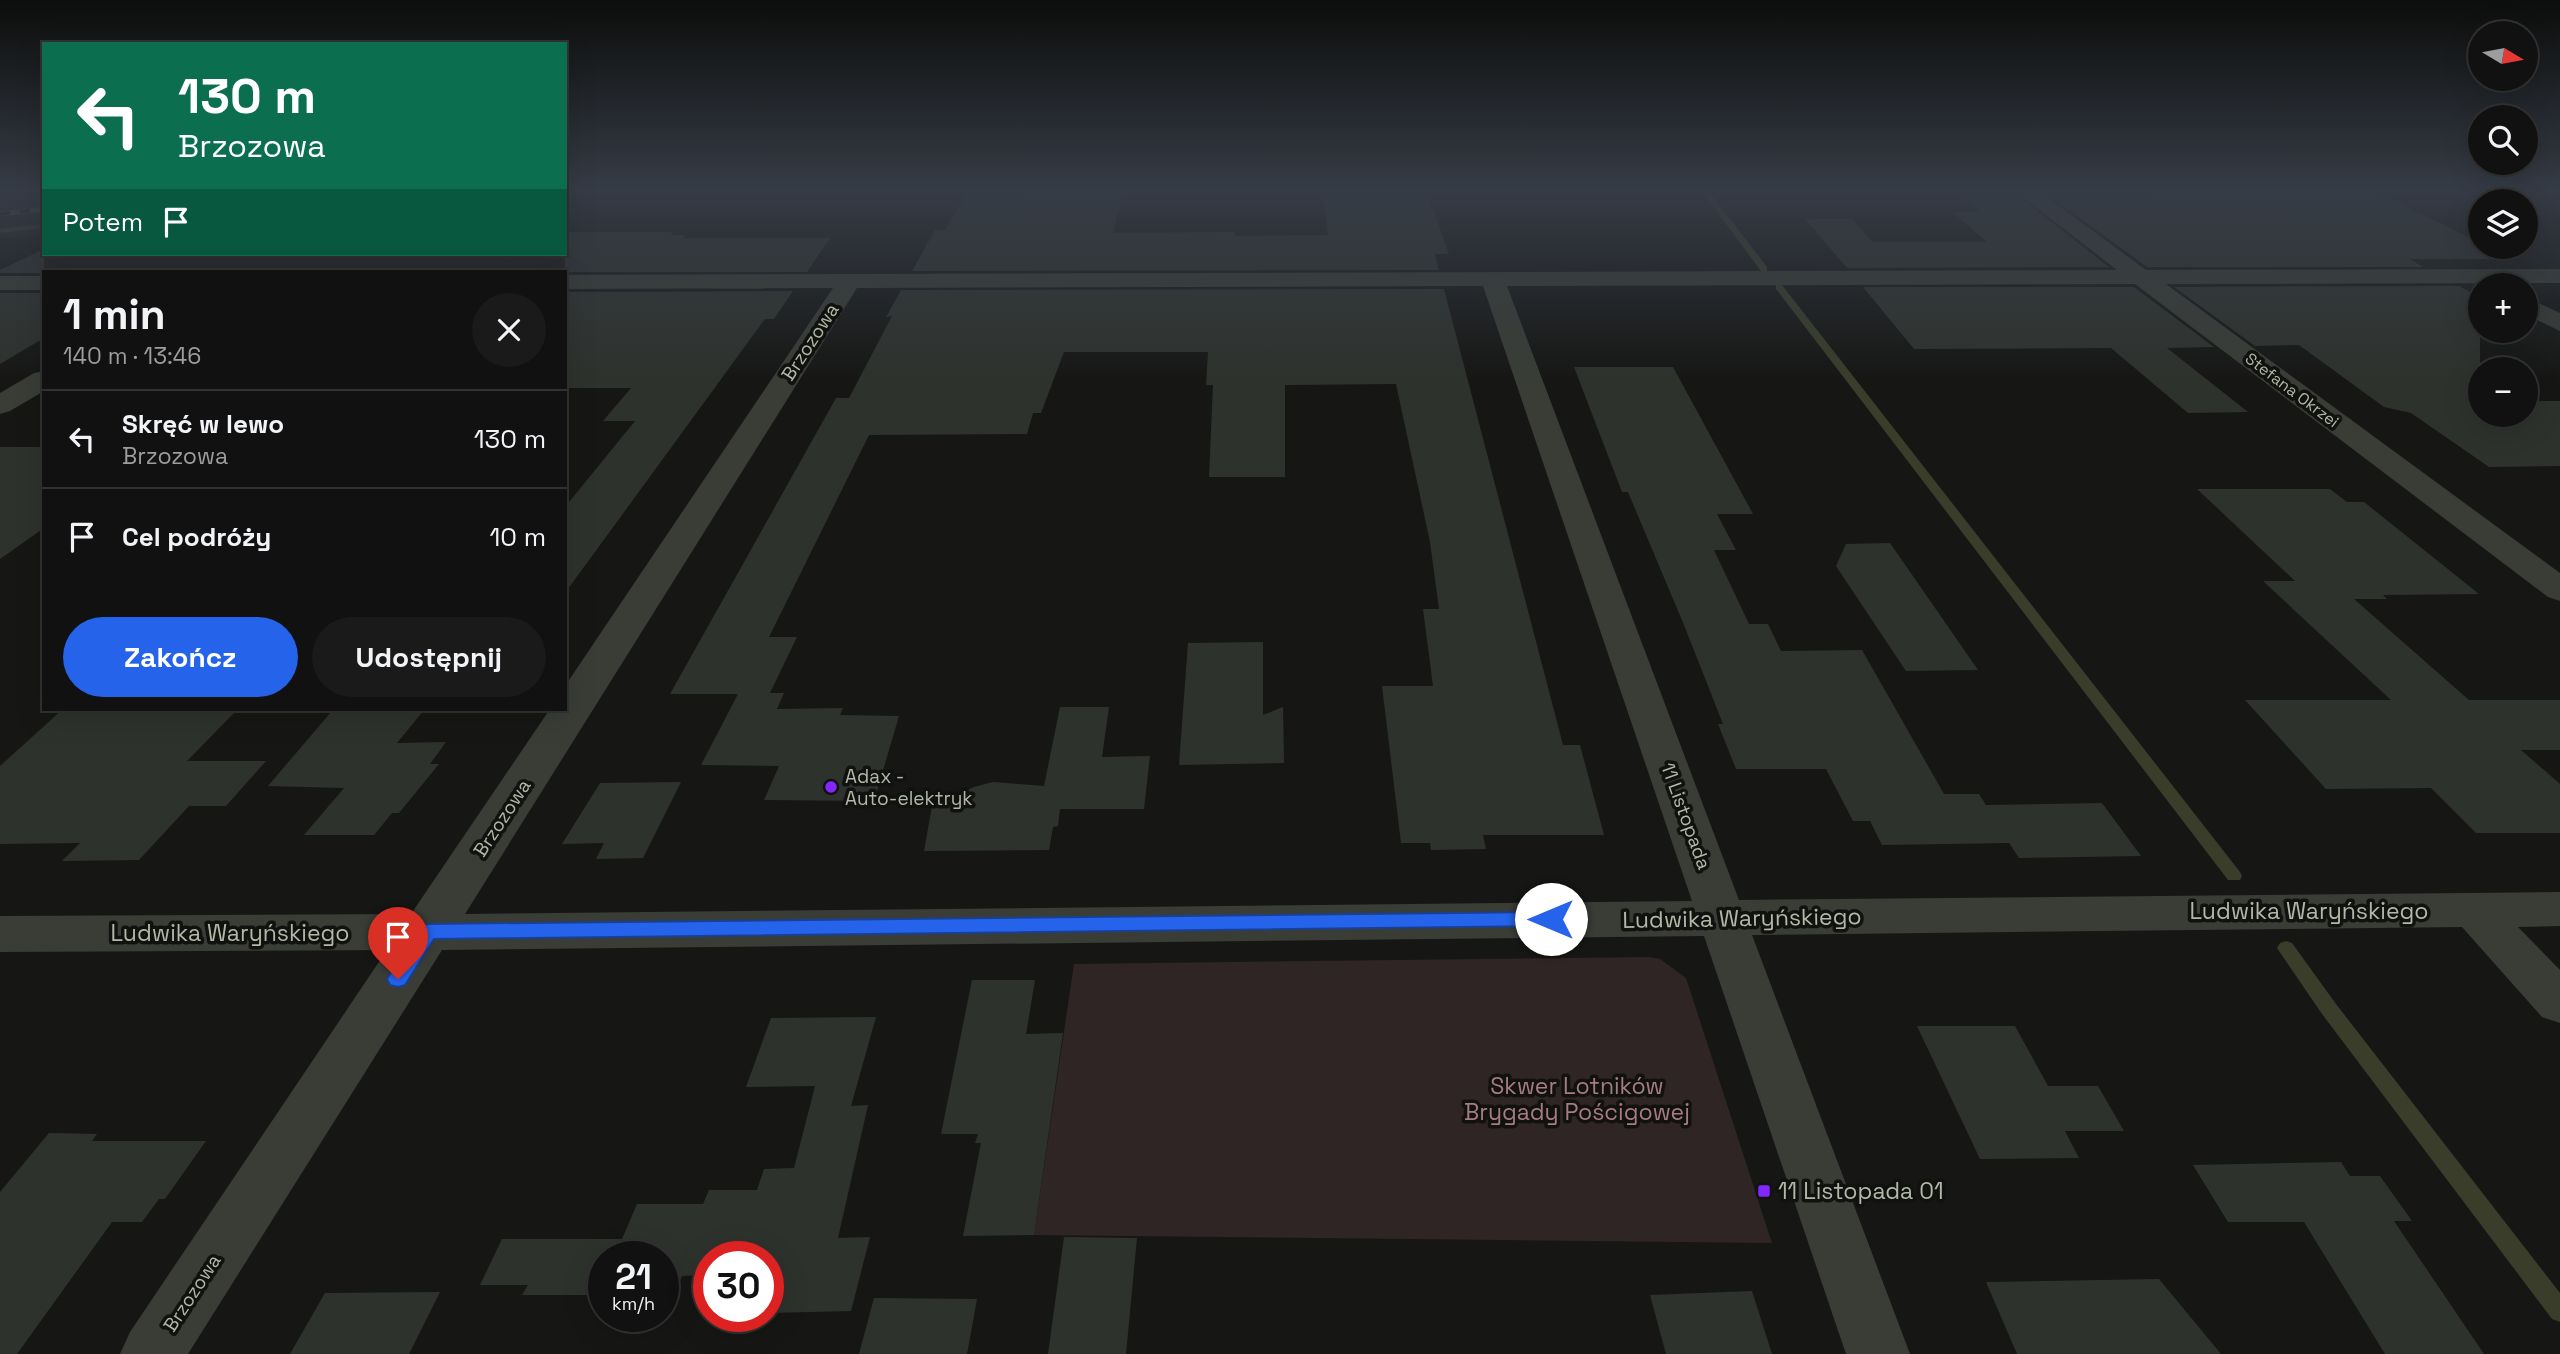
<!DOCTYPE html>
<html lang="pl">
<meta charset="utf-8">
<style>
body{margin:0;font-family:"Space Grotesk",sans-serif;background:#191a19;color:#f1f3f6;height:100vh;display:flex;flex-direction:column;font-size:26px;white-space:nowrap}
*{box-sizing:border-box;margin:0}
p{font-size:23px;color:#9c9d9f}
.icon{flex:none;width:38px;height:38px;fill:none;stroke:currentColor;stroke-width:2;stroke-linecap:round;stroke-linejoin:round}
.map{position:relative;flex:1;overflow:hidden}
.side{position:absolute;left:42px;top:270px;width:525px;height:441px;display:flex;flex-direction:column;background:#101110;border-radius:0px;box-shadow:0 7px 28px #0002,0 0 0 2px #303130}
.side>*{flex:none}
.guide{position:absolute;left:42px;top:42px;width:525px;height:214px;border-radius:0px;box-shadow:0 7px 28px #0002,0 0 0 2px #303130;background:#0b6e4f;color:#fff;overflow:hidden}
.needle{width:46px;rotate:100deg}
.tools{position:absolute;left:2468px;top:21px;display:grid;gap:14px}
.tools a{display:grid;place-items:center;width:70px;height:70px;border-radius:50%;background:#101110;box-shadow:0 7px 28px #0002,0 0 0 2px #303130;font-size:35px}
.speed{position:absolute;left:588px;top:1241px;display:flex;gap:14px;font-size:35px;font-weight:700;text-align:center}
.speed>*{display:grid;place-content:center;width:91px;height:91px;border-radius:50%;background:#101110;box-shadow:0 7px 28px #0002,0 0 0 2px #303130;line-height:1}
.speed small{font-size:18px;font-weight:400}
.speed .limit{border:10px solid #d22;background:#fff;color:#111}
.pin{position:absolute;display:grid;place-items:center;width:60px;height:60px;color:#fff;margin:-72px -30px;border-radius:50% 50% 50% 0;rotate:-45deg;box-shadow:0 0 7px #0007}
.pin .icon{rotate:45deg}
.me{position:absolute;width:77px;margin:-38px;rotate:270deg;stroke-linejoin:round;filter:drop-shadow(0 0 5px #0008)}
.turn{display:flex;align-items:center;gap:24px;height:147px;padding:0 21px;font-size:32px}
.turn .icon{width:91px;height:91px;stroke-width:2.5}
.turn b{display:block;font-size:49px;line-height:60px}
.then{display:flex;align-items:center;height:66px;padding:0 21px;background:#0003;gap:14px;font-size:26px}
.round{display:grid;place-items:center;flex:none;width:74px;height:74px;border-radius:37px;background:#191a19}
.summary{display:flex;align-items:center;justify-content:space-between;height:119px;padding:0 21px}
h1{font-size:42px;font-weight:800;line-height:52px}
.action{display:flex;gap:14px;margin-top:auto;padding:14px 21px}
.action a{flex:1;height:80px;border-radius:42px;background:#2563eb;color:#fff;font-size:28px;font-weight:800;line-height:80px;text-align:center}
.action a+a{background:#191a19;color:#f1f3f6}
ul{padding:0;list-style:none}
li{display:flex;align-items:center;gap:21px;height:98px;padding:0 21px;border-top:2px solid #303130}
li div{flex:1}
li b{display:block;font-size:26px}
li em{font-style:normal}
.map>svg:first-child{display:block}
</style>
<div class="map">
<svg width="2560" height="1354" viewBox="0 0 2560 1354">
<rect width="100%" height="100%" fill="#161715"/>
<path fill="#1f221e" d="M0,190h44v44l-44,5z"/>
<path fill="#302525" d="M1649,957l11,2 26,19 86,265 -738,-8 40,-271z"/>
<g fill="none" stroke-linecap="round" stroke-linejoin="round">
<g fill="#393d2a" fill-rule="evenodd">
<path d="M1701,190h7l59,77v4h-6z"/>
<path d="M44,224v4l-44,5v-4z"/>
<path d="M1776,285h6l458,587 2,4 -2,4h-12l-452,-591z"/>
<path d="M2286,941l6,2 44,61 224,289v29l-8,-3 -230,-305 -45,-66 3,-5z"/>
</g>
</g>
<g fill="#2e322d">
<path d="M1022,190h102l-11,43 122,-1v4l93,-1 -5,-39 64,-4 2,6h40l20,56h-14l4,16 -527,1 23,-41h10l21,-35h54z"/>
<path d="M2148,190h225l107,53v4h8l25,12h-103l13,8h-276l-97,-71 104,-3z"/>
<path d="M1962,196h56l91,71 -262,1 -42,-49h47l21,23h114l-35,-30h29z"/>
<path d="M565,232h108l-3,3h16l-3,3h147l-23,34h-242z"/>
<path d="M44,249v24h-44v-3z"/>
<path d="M2459,286l21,11v118h45v-14h35v65l-71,1 -78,-54 -27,-6 -85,-62 -44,1 -81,-59z"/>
<path d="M1863,287h271l80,60 -47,1 81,64 -60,1 -77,-65 -197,1z"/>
<path d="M1444,289l119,456h17l24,90h-121l3,14 -55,1 -1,-7h-29l-19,-157h51l-10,-77h16l-9,-67 -34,-158 -111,1v92h-76l4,-92h-7l2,-33h-144l-23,61h-8l-6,21 -158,1 -100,202h28l-27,56h14l-7,16 66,-1 -3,7 59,1 -25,85 -110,-1 15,-34 -78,-1 37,-71h-68l166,-296h13l43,-82 -6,1 15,-27z"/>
<path d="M793,291l-19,28h-9l-200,274v-86l70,-86h-32l28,-33h-66v-96z"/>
<path d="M0,293h44v45l-44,26z"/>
<path d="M1574,367h99l80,147h-36l19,36h-22l35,74h19l13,27 81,-1 82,144h35l7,11 116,-2 39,53 -122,2 -10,-15 -127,2 -12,-24h-17l-27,-52h-90l-18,-45h5l-39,-99 -56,-133h-6z"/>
<path d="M0,447h44v81l-44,31z"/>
<path d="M2197,489h133l17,13h17l115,92 -96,1 4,4h-33l115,101h91v50h-39l39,34v49h-84l-45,-45 -105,1 -81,-89h146l-128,-119h32z"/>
<path d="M1890,543l88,127 -72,1 -70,-105 10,-22z"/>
<path d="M1263,642v73l20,-8 1,56 -105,2 9,-122z"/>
<path d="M1060,707h49l-7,50 48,-1 -6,53h-84l-2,17 -5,1 -4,23 -125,1 10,-56h23l17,-8 19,-5 51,4z"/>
<path d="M63,709h124l-4,4h51l-47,48h79l-40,45h-37l-50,54 -77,1 18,-18 -80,1v-78z"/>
<path d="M424,710l-27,33 49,-1 -16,22h9l-40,49h-7l-18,22h-70l40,-47 -76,-2 64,-75z"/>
<path d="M681,782l-38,76 -47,1 8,-16 -42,1 38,-61z"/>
<path d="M972,980h63l-9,54 37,-1 -29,202 -71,1 18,-93h-6l3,-9h-37z"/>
<path d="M876,1017l-25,89 17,-1 -30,133 32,-1 -19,74 -83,2v-57h-59v19l-27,1 -6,17h-13v-37h-59v39h-82l6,-10h-48l22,-46h120l15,-35h66l6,-14h48l7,-21 30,-1 21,-82 -69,1 25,-69z"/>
<path d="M1917,1026h98l33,60h50l26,45h-59l14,27 -99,1z"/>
<path d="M49,1133l48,1 -5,7h114l-41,58h-6l-17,23h-30l-95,132h-17v-162z"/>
<path d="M2341,1162l9,14h30l32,45h-18l90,133h-99l-81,-132h-76l-35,-57z"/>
<path d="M1064,1237l73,1 -11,116h-78z"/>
<path d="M2159,1279l62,75h-204l-31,-72z"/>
<path d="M1752,1291l20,63h-106l-16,-59z"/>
<path d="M440,1292l-31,62h-119l35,-61z"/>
<path d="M874,1298l103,1 -10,55h-108z"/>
</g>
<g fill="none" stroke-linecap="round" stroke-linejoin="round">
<g fill="#393d36" fill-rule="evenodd">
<path d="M2014,190h23l109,80 414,-1v14l-394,1 394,289v28l-12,-4 -413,-313 -628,2 232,614 821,-8v34l-42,1 42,43v53l-18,-6 -80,-90 -710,8 158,419h-64l-142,-418 -1262,14 -254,404h-68l10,-22 257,-382 -387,2v-36l411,-2 139,-205h15v-23l268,-398 -268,1v-14l1552,-5zM1483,286l209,615 -1227,13 392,-626z"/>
<rect x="0" y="276" width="44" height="14"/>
<path d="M2525,297l35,16v18l-35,-17z"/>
<path d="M44,371v20l-34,20 -10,3v-21l34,-20z"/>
</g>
<defs>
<path id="rail" d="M0,214l44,-5"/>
</defs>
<use href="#rail" stroke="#4d5249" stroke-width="5"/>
<use href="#rail" stroke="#111210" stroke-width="3.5" stroke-dasharray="10" stroke-linecap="butt"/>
</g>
<linearGradient id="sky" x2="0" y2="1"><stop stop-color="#0c0d0c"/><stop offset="0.5" stop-color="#363c46"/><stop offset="1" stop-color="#363c46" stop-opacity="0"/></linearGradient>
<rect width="2560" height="379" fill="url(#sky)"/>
<path fill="#2563eb" stroke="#184099" stroke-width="2" d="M1551,912l7,2 3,5 -3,5 -7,2 -1117,13 -29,46 -7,2 -8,-2 -3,-6 34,-53 7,-2z"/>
<g fill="#8326ff" stroke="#111210" stroke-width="2.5">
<circle cx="831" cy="787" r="7"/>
<rect x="1757" y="1184" width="14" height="14" rx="3.5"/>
</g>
<g text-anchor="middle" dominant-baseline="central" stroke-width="7" stroke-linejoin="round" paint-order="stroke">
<g font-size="16" fill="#b0b9a6" stroke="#111210">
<text transform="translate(2292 390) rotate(37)">Stefana Okrzei</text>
</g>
<g font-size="19" fill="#b0b9a6" stroke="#111210">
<text transform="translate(810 342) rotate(-57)">Brzozowa</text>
<text transform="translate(1686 816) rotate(70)">11 Listopada</text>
<text transform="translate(502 818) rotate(-57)">Brzozowa</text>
<text transform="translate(192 1293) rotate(-57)">Brzozowa</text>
</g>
<g font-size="19" fill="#b0b9a6" stroke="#111210" text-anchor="start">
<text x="845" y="776">Adax -<tspan x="845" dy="22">Auto-elektryk</tspan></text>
</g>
<g font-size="23" fill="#b0b9a6" stroke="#111210">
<text x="2309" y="911">Ludwika Waryńskiego</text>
<text transform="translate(1742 918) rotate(-1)">Ludwika Waryńskiego</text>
<text x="230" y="933">Ludwika Waryńskiego</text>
</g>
<g font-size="23" fill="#a67b82" stroke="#111210">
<text x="1577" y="1086">Skwer Lotników<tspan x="1577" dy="26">Brygady Pościgowej</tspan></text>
</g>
<g font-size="23" fill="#b0b9a6" stroke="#111210" text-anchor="start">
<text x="1778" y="1191">11 Listopada 01</text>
</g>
</g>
</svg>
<div class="tools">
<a><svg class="needle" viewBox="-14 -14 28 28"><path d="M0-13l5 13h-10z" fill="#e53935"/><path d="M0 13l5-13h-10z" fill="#9c9d9f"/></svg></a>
<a><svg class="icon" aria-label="search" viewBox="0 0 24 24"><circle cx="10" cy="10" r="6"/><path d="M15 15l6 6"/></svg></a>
<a><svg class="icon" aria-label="layers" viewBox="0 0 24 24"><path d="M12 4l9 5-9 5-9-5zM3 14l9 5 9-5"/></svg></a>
<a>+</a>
<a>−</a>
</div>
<div class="speed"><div>21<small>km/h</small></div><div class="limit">30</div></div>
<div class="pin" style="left:398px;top:979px;background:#d93025"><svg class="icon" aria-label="arrive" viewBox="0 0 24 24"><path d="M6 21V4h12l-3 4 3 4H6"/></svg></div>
<svg class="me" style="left:1551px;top:919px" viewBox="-20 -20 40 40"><circle r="19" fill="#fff"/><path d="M0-13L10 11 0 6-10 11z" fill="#2563eb"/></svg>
<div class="guide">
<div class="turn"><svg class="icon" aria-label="left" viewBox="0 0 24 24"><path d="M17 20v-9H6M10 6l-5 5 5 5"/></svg><div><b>130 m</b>Brzozowa</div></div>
<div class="then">Potem<svg class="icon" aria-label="arrive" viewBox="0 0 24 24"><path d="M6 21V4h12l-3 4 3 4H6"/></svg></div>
</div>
<section class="side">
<div class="summary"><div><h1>1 min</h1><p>140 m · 13:46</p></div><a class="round"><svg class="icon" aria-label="close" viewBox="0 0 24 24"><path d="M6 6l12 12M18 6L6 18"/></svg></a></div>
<ul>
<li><svg class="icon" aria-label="left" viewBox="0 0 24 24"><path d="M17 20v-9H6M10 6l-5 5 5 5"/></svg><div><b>Skręć w lewo</b><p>Brzozowa</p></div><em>130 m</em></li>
<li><svg class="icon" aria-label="arrive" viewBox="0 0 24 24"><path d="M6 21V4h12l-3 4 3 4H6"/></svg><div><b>Cel podróży</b></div><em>10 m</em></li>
</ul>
<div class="action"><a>Zakończ</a><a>Udostępnij</a></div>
</section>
</div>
